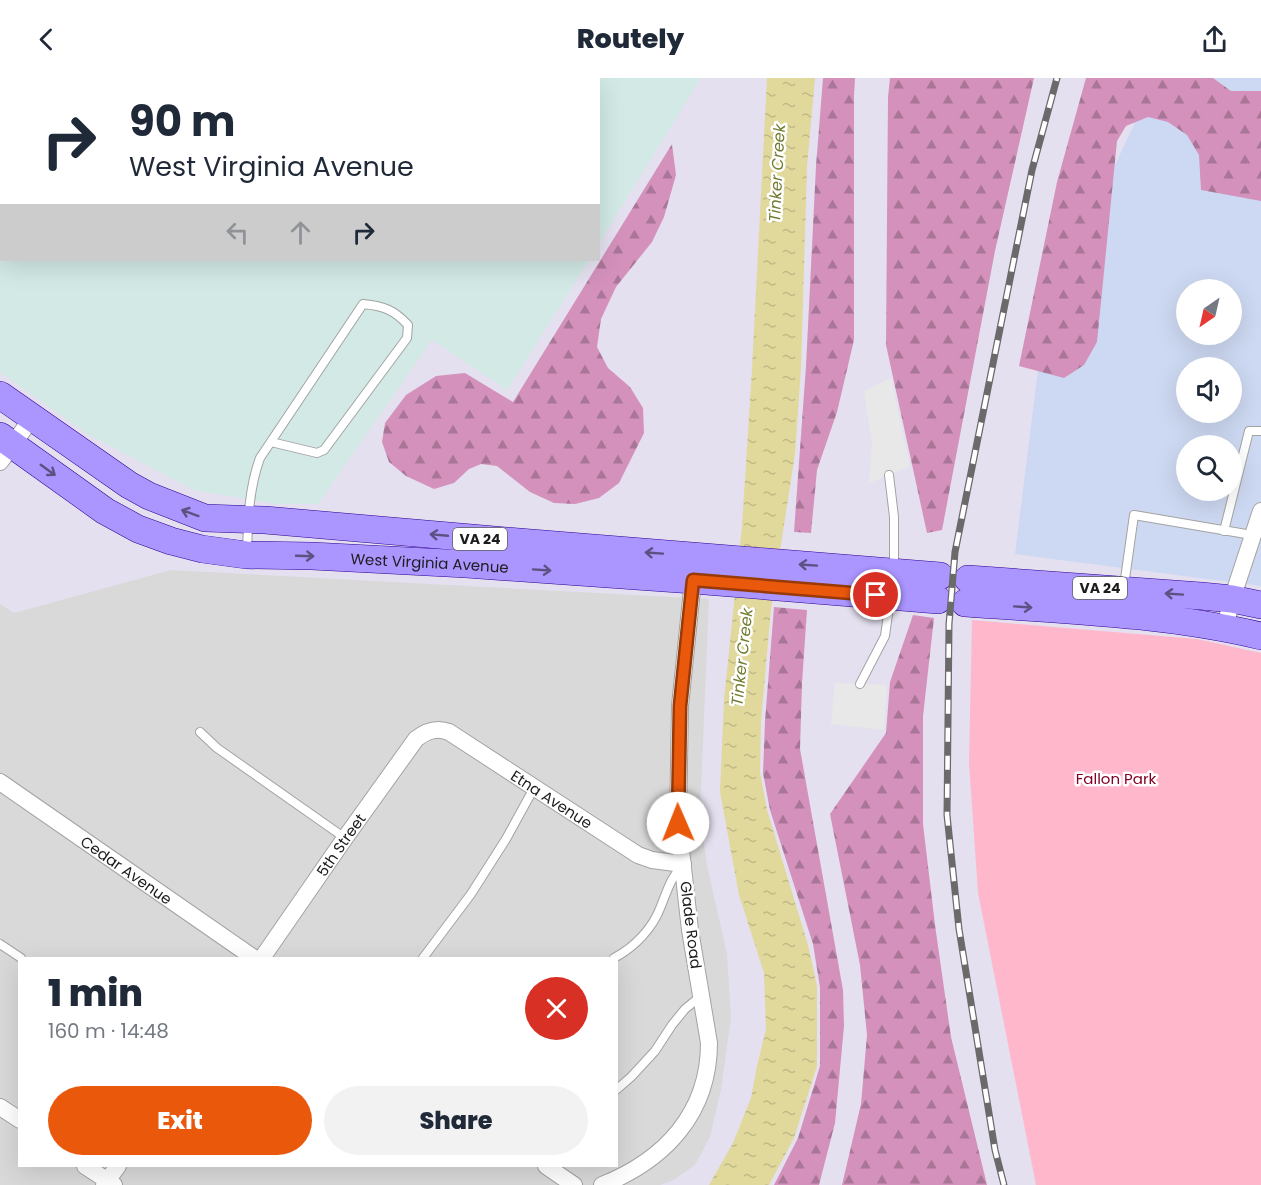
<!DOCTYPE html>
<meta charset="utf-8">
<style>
body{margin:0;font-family:Poppins,sans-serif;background:#f2f2f3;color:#1f2937;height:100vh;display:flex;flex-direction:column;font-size:22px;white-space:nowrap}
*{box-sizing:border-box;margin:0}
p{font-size:20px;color:#747a83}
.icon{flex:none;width:33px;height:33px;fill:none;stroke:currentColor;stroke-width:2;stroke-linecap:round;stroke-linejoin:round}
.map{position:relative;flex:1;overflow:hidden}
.drawer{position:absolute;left:18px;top:879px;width:600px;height:210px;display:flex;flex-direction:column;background:#fff;border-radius:0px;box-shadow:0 6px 24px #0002}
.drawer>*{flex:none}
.guide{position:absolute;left:0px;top:0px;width:600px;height:183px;box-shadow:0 6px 24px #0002;background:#fff;color:#1f2937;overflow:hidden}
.needle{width:39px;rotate:214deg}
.tools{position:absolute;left:1176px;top:201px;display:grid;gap:12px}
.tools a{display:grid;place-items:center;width:66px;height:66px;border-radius:50%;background:#fff;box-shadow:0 6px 24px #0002;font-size:30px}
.pin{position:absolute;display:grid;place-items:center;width:51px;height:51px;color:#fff;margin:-26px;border:3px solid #fff;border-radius:50%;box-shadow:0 2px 6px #0007}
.me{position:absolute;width:66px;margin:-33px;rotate:359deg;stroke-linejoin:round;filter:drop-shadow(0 0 4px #0008)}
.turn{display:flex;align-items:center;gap:21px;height:126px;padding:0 30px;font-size:27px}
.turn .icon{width:78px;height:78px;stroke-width:2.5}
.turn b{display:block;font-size:42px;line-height:51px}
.lanes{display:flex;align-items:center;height:57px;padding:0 30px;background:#0003;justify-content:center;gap:30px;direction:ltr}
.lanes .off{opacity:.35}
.round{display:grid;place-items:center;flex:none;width:63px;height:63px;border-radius:32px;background:#f2f2f3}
.headline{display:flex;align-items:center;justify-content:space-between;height:102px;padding:0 30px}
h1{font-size:36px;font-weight:800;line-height:45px}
.primary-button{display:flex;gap:12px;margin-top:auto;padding:12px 30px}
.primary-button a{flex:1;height:69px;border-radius:36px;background:#ea580c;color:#fff;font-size:24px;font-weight:800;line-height:69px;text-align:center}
.primary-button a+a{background:#f2f2f3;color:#1f2937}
header{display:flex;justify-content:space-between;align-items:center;height:78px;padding:0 30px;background:#fff;font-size:27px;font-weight:800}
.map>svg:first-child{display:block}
</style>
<header><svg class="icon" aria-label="back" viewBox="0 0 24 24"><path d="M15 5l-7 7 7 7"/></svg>Routely<svg class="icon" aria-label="share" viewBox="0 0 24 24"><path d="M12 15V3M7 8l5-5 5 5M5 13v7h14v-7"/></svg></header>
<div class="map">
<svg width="1261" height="1107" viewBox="0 0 1261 1107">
<defs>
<pattern id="forest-firs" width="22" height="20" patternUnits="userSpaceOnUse" patternTransform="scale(1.5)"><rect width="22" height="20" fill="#d391bc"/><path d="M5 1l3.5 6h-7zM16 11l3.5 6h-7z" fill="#aa7698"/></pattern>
<pattern id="water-ripples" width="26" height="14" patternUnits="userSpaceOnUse" patternTransform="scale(1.5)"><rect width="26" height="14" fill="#e1d89c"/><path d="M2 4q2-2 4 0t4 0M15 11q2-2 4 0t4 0" fill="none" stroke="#c0b986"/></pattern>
</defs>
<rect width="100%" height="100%" fill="#e5e0ef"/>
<path fill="#d9d9da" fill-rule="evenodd" d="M171,492l538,29 -9,216 7,50 20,89 4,64 -10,72 -11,47 -15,28 -23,16 -12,4h-660v-581l14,9zM20,880h596v208h-596z"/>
<path fill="#cdd9f2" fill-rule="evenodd" d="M1156,0h105v508l-246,-32 30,-241zM1186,212h46v44h-46zM1186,290h46v44h-46zM1186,368h46v44h-46z"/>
<path fill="#d2e9e5" d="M0,0h701l-102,165 -1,-163h-596v180h587l-82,130 -75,-50 -114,164h-43l-81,-14 -105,-55 -89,-63z"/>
<g fill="url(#forest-firs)">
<path d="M823,0h32l-1,18v244l-17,72 -20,58 -6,63 -17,-1 12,-166 10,-200z"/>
<path d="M890,0h144l-39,173 -53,279 -15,3 -41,-188 2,-248z"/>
<path d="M1086,0h127l18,13h30v110l-60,-11 -2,-35 -12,-20 -19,-13 -20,-5 -22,9 -9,15 -20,201 -13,23 -20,13 -45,-12 38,-184z"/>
<path d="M672,66l4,31 -12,42 -12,25 -36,45 -15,32 -4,28 11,21 22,19 13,21 1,25 -25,50 -20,15 -24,6 -21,-1 -24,-11 -33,-26 -16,-2 -12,5 -15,14 -20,6 -28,-13 -17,-14 -7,-20 3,-19 21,-28 30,-19 29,-3 48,29z"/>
<path d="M774,529l33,3 -5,73 -2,66 43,241 1,36 -9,97 -16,62h-45l24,-47 22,-72v-79l-7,-43 -43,-134 -7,-37 2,-52z"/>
<path d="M913,537l21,3 -11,98v108l12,101 16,112 36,148h-145l19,-81 6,-69 -7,-70 -30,-151 56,-81 4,-51z"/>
</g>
<path fill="#ffb7cb" d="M972,542l225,19 64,14v532h-225l-58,-292 -9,-130z"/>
<g fill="#e8e8e8">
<path d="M891,300l19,88 -41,17 3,-40 -8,-52z"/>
<path d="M835,605l52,2 -3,45 -53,-6z"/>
</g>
<path fill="url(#water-ripples)" d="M767,0h48l-8,88 -6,202 -6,86 -24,155 -10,112 -1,52 7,37 41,135 9,41v80l-23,72 -25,47h-60l24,-42 18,-45 6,-32 9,-37 -2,-56 -25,-78 -19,-103 4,-92 18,-174 10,-157z"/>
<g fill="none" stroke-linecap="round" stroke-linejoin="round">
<defs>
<g id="service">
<path d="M889,397l5,42v51"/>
<path d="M1224,453l25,-100h12"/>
<path d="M247,473c1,-32 2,-63 13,-93l103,-154c21,2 31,6 45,21l-1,13 -83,112 -7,3 -46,-11"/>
<path d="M1124,508l10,-71 118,20"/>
<path d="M860,606l25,-48 3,-22 1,-14"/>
<path d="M200,654l17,16 128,90"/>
<path d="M0,866l21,14"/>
<path d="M423,880l48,-64 35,-55 28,-51"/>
<path d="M614,880c21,-11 39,-30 47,-52 7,-17 9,-27 22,-42"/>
<path d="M616,1012l15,-13 24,-26 17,-26 13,-16 16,-13"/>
</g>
<g id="minor">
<path d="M0,384l32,-44"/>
<path d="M1225,549l7,-28 29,-88"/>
<path id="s1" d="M0,704c85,58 169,118 254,176"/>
<path id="s2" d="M262,880l83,-120 71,-99c10,-8 20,-12 33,-7l189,123 14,5 31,4"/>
<path d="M0,1029l20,13"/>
<path d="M85,1088l29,19"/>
<path d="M546,1088l28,19"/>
<path d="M104,1107l14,-19"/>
<path d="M602,1107c63,-25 107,-72 107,-142l-19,-113 -12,-107 2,-117 13,-126"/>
</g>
<g id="primary">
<path d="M0,317l129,90 20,11 56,22 60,2 266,23 409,33"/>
<path id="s3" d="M0,358l105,75 33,18 33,12 31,8 44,6 66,1 154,8 227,16 245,20"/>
<path d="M968,501l233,17 31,3 29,6"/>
<path d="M965,525c99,7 199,10 296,33"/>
</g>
</defs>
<use href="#service" stroke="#a3a3a3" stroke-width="10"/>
<use href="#minor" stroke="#a3a3a3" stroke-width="18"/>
<use href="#primary" stroke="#2d0094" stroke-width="28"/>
<use href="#service" stroke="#fff" stroke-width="8"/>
<use href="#minor" stroke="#fff" stroke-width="16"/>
<use href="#primary" stroke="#ab95ff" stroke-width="27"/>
<defs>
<path id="rail" d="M1004,1107l-9,-35 -36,-221 -12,-114 2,-191 6,-72 77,-382 25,-92"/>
</defs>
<use href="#rail" stroke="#6a6a6a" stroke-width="7"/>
<use href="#rail" stroke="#fff" stroke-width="4.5" stroke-dasharray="14" stroke-linecap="butt"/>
</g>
<defs><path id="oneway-shaft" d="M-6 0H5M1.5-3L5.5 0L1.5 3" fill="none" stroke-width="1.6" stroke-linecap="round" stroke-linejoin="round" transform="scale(1.5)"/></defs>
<g stroke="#5c5282">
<use href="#oneway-shaft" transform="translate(48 392) rotate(36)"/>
<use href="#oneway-shaft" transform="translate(190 435) rotate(-160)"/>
<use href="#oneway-shaft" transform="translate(439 457) rotate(-175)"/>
<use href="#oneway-shaft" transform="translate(654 475) rotate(-176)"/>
<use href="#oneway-shaft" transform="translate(305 478) rotate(2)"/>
<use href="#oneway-shaft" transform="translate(808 487) rotate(-176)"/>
<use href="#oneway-shaft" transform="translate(542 492) rotate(4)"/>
<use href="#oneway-shaft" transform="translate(1174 516) rotate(-176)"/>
<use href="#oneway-shaft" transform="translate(1023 529) rotate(4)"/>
</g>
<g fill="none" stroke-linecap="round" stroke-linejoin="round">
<defs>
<path id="route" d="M678,745l2,-117 13,-126 183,15"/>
</defs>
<use href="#route" stroke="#983908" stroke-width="15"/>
<use href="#route" stroke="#ea580c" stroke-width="10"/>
</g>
<g text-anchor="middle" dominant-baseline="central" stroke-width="5" stroke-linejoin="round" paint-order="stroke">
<g fill="#fff" stroke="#606060" stroke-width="1.5">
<rect x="453" y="450" width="54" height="22" rx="4.5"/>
<rect x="1073" y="499" width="54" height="22" rx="4.5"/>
</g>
<g font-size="14" font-weight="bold" fill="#1c1c1c">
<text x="480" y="461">VA 24</text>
<text x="1100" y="510">VA 24</text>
</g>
<g font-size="15" fill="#1c1c1c" stroke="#fff">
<text stroke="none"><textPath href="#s3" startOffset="462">West Virginia Avenue</textPath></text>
<text stroke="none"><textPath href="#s2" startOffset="426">Etna Avenue</textPath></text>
<text stroke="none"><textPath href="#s2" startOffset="138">5th Street</textPath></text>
<text stroke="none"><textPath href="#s1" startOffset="154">Cedar Avenue</textPath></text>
<text transform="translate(691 847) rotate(83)">Glade Road</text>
</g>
<g font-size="15" fill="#840025" stroke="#fff">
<text x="1116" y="700">Fallon Park</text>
</g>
<g font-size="16" font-style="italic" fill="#717c30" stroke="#fff">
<text transform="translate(777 95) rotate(-87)">Tinker Creek</text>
<text transform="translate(742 579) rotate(-84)">Tinker Creek</text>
</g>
</g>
</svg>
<div class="tools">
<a><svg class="needle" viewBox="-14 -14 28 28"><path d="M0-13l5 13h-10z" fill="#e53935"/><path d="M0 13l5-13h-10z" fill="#747a83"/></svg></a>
<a><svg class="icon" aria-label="sound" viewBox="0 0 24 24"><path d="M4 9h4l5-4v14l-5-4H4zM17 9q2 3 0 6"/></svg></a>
<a><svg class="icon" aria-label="search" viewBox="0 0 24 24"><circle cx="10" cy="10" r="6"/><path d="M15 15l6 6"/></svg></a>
</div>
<div class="pin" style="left:876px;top:517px;background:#d93025"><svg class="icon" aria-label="arrive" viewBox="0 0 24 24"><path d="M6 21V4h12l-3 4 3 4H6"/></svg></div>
<svg class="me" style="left:678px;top:745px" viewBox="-20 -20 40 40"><circle r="19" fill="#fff"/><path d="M0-13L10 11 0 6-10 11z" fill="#ea580c"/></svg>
<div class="guide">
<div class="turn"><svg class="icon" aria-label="right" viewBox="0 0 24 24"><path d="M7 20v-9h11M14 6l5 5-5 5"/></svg><div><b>90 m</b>West Virginia Avenue</div></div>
<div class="lanes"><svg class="icon off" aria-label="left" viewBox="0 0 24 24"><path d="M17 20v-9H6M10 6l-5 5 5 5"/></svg><svg class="icon off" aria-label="ahead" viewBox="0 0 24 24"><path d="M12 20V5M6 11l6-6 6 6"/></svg><svg class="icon" aria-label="right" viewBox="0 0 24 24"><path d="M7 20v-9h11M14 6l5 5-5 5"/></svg></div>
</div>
<section class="drawer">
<div class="headline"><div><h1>1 min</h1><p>160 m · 14:48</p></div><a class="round" style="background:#d93025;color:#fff"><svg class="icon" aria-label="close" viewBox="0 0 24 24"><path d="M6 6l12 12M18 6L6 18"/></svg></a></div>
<div class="primary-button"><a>Exit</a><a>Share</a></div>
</section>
</div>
